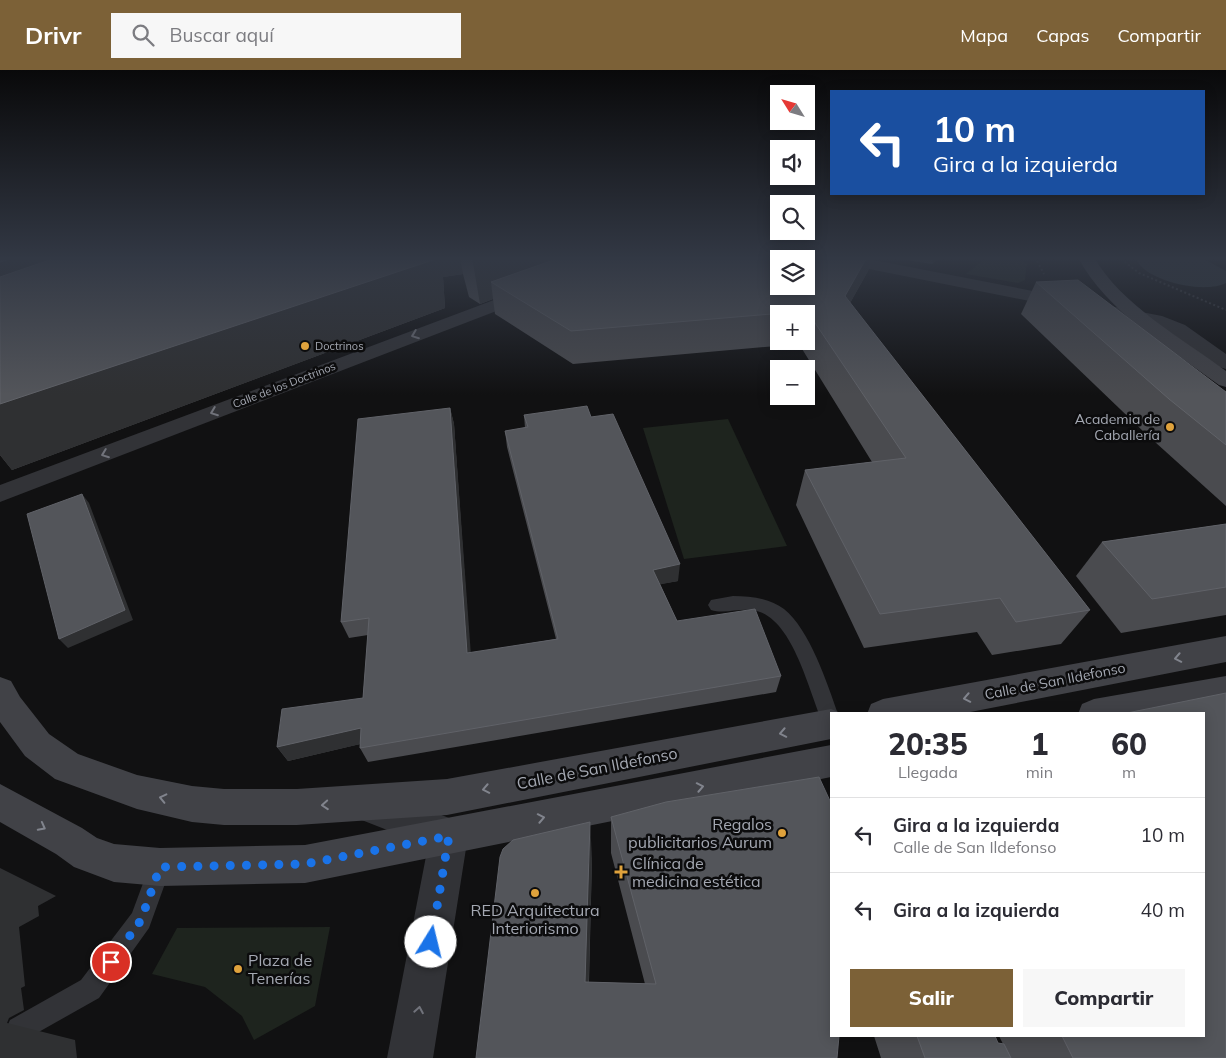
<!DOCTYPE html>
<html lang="es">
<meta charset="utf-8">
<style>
body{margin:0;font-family:Mulish,sans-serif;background:#f7f7f7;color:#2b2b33;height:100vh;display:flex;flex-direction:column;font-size:19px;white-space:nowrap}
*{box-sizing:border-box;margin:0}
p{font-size:16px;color:#7c7c81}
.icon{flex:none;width:28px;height:28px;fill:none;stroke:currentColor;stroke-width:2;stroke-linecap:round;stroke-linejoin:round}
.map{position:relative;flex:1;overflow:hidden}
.side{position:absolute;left:830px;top:642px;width:375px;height:325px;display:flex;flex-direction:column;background:#fff;border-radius:0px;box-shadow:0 2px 12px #0003}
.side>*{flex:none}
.hud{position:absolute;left:830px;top:20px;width:375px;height:105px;border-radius:0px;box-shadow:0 2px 12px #0003;background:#1a4fa0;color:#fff;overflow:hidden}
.needle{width:32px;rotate:307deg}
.tools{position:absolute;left:770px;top:15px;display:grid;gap:10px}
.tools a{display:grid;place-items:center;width:45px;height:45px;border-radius:0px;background:#fff;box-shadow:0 2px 12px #0003;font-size:25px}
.pin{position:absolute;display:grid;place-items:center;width:42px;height:42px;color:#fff;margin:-21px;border:2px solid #fff;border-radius:50%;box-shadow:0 1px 5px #0007}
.me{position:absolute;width:55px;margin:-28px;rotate:9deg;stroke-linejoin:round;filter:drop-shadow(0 0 4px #0008)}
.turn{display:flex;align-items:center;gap:18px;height:105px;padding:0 20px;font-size:22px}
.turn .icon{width:65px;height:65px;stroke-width:2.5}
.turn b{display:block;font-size:35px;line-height:42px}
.eta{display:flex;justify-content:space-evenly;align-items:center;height:85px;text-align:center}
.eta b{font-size:30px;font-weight:800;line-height:35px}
.button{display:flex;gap:10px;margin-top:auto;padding:10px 20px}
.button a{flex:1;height:58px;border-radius:0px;background:#7c6137;color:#fff;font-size:20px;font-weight:800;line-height:58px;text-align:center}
.button a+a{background:#f7f7f7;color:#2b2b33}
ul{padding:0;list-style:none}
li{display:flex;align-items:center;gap:15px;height:75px;padding:0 20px;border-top:1px solid #e1e1e2}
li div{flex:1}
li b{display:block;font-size:19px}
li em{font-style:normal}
header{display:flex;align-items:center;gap:30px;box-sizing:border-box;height:70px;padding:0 25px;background:#7c6137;color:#fff}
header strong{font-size:24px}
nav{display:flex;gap:28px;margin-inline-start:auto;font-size:18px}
.search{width:350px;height:45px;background:#f7f7f7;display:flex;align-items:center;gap:12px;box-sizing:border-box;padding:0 18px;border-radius:0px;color:#7c7c81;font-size:19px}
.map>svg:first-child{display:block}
</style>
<header>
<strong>Drivr</strong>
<div class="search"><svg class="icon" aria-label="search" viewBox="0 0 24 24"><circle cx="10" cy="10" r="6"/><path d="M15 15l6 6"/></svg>Buscar aquí</div>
<nav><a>Mapa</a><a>Capas</a><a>Compartir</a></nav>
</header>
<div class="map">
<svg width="1226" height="988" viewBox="0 0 1226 988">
<rect width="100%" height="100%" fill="#111112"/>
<g fill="#1e241e">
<path d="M991,187h22l14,6 -2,17 -7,3 -52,-9 20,-16z"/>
<path d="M728,349l59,127 -103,13 -41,-131z"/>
<path d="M330,857l-15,79 -61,34 -12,-24 -37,-29 -53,-13 25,-46z"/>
</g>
<path fill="#2e363b" d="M1139,187h61l26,14v12c-21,11 -77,-1 -89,-22z"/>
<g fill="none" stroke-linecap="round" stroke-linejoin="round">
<g stroke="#383a3e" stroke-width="2" stroke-dasharray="2 2.5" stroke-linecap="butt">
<path d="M1035,187l9,17"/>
<path d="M1121,189l18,14 87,37"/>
</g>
<g fill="#323337" fill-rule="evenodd">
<path d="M733,526c17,0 37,2 51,13 26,21 43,74 54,105h-7v15l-7,-3c-14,-31 -29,-101 -64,-114 -16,-6 -34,3 -49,-2l-3,-5 3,-5z"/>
<path d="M160,786l8,3 3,8 -22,61 -50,70 -71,40 -9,4 -9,-4 -4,-9 4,-9 71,-40 51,-67 20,-54z"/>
</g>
<g fill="#323337" fill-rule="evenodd">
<path d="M826,187h32l304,59 23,9 41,29v15l-7,-2 -48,-34 -21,-8 -316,-63z"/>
<path d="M529,217l6,1 3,4 -3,4 -535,206v-17z"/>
<path d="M367,716l95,37 6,13 -35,222h-46l41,-212 -74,-29 -5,-13 5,-13z"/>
</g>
<g fill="#414247" fill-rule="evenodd">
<path d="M1078,187h16c26,47 89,82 132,114v16l-7,-2c-47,-35 -114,-74 -141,-128z"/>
<path d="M1226,566v26l-266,52h-93l4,-10 12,-5z"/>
<path d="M1226,606v28l-52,10h-96l4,-10 12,-5z"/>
<path d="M0,607l11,4 9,16 29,37 29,20 59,21 55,11 32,3h73l150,-10 384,-70 12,5h-12v25l-384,76 -150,10h-73l-32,-3 -55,-13 -82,-30 -30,-23 -25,-34z"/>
<path d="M831,675v32l-526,106 -145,3 -46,-4 -40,-15 -18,-13 -56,-32v-38l82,44 15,10 17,6 46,4 145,-3z"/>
</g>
</g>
<g fill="#4a4b4f" fill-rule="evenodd">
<path d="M0,187h876l-1,1h-3l-4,13 -18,32 240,307 -29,34 -69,11 -15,-23 -113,16 -68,-143 9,-35 67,-8 -73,-118 -226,20 -78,-50 -2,-15 -13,5 -11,-7 -6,-23 -20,3 2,31 -433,162 -12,-15zM779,244h27v27h-27z"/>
<path d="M888,187h53l-9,7z"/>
<path d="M1036,212l190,110v114l-81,-73 -124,-119z"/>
<path d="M450,338l4,16 16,229 86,-14 -49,-192 -2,-16 20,-3 -1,-13 67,2 87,164 -18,3 17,37 104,55 -5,16 -408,70 -8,-14v-4l-72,17 -11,-14 86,-49 5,-63 -19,3 -8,-16z"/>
<path d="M1226,454v91l-105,18 -45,-57 26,-34z"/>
<path d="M611,747l220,219 -355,22 116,-200 -3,124 56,2 -34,-131z"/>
<path d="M874,966h121l3,7 5,1 -4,-8h205l22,22h-345z"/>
</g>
<g fill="#2f3032">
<path d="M16,187h157l-173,68v-63z"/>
<path d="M435,187h25l3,17 -20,3 2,31 -433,162 -12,-15v-51z"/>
<path d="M472,187h133l-114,25 2,17 -13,5z"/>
<path d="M867,187h5l-4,14 -32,57 9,-32z"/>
<path d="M934,187h7l-9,7z"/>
<path d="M450,338l4,16 18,245 -5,-16z"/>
<path d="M82,424l7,9 44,117 -65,28 -9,-9z"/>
<path d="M680,494l-2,17 -26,5 1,-16z"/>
<path d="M361,658l8,14 -81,19 -11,-14z"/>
<path d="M590,752l2,36 -4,147 -3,-23z"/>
<path d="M0,798l56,28 -18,10 1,10 -20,11 6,59 -4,2 3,22 -15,8 -2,5 68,17 2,18h-77z"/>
</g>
<g fill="#53555a" stroke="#606268" fill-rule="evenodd">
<path d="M0,187h16l-16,5z"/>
<path d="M58,187h377l1,2 -436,145v-127z"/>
<path d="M562,187h305l-22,39 245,314 -74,12 -16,-24 -120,16 -75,-144 101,-12 -99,-147 -236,20 -80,-49zM779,189h27v27h-27z"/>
<path d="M1078,210l148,112v53l-57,-46 -133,-117z"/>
<path d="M587,336l4,11 22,-3 67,150 -27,6 24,51 78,-12 26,67 -421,72 1,-20 -84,19 5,-38 81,-11 6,-80 -28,4 17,-203 92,-11 17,245 91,-14 -53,-208 23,-4 -4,-12z"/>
<path d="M82,424l43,116 -66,29 -32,-125z"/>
<path d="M1226,454v63l-74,12 -50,-57z"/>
<path d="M1226,623v365h-153l-11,-22h142v-322h-82z"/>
<path d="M819,707l12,26v233h8l-2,22h-361l24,-201 3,-8 10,-9 77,-18 -5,160 71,2 -45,-167 55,-15z"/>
<path d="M917,966h78l3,7 6,1 7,14h-86z"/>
</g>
<defs><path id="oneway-chevron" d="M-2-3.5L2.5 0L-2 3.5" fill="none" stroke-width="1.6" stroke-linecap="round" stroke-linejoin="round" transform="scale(1.25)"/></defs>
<g stroke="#71737b">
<use href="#oneway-chevron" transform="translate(415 265) rotate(159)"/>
<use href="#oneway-chevron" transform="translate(214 342) rotate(159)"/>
<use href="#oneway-chevron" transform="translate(105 384) rotate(159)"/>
<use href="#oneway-chevron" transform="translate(419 940) rotate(-80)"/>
</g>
<g stroke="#81848d">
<use href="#oneway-chevron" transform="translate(1178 588) rotate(169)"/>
<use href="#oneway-chevron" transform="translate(967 628) rotate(169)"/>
<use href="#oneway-chevron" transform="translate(783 663) rotate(169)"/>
<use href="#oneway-chevron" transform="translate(700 717) rotate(-11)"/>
<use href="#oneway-chevron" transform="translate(486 719) rotate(169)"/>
<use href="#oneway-chevron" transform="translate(163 728) rotate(-167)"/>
<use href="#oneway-chevron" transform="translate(325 735) rotate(176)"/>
<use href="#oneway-chevron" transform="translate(541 748) rotate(-11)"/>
<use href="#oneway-chevron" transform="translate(42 757) rotate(28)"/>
</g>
<linearGradient id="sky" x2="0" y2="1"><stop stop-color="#09090a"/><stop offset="0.58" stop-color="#323844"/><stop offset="1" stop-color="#323844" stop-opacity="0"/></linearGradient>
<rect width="1226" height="325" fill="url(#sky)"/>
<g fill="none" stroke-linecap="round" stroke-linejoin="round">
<path stroke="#1a73e8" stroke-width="9" stroke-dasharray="0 16.2" d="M111,892l30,-42 19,-53 145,-3 144,-28 -18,106"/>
</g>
<g fill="#dfa23c" stroke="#0c0c0d" stroke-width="2">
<circle cx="305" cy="276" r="5"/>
<circle cx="1170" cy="357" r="5"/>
<circle cx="782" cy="763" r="5"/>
<path d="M618.5 794.5h5v5h5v5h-5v5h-5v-5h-5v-5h5z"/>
<circle cx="535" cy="823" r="5"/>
<circle cx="238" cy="899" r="5"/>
</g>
<g text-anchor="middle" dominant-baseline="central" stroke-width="5" stroke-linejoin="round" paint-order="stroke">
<g font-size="11" fill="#a4a8b2" stroke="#0c0c0d" text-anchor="start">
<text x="315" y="276">Doctrinos</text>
</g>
<g font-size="11" fill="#a4a8b2" stroke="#0c0c0d">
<text transform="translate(284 315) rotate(-21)">Calle de los Doctrinos</text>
</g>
<g font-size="14" fill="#a4a8b2" stroke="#0c0c0d" text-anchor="end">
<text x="1160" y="349">Academia de<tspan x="1160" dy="16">Caballería</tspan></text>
</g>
<g font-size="14" fill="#a4a8b2" stroke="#0c0c0d">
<text transform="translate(1055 611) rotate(-11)">Calle de San Ildefonso</text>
</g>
<g font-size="16" fill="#a4a8b2" stroke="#0c0c0d">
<text transform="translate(597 698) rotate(-11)">Calle de San Ildefonso</text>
</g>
<g font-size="16" fill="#a4a8b2" stroke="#0c0c0d" text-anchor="start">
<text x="772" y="754" text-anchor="end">Regalos<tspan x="772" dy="18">publicitarios Aurum</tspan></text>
<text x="632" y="793">Clínica de<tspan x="632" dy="18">medicina estética</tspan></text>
<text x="535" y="840" text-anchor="middle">RED Arquitectura<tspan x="535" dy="18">Interiorismo</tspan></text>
<text x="248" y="890">Plaza de<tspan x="248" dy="18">Tenerías</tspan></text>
</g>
</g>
</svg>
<div class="tools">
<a><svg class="needle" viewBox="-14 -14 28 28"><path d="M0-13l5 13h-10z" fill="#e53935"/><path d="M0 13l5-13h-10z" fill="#7c7c81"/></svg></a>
<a><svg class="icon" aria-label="sound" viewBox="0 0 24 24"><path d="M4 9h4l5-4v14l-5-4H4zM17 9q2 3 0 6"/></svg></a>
<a><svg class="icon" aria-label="search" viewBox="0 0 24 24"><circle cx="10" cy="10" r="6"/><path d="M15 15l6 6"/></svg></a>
<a><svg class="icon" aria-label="layers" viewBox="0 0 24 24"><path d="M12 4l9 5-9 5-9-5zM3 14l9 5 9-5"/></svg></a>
<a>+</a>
<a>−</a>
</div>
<div class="pin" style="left:111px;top:892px;background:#d93025"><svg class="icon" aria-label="arrive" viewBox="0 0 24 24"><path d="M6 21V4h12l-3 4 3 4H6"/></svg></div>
<svg class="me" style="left:431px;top:872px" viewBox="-20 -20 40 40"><circle r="19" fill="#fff"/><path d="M0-13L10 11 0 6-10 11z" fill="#1a73e8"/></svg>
<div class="hud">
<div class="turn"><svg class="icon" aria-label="left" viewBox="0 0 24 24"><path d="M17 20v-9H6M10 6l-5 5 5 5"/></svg><div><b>10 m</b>Gira a la izquierda</div></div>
</div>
<section class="side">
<div class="eta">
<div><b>20:35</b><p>Llegada</p></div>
<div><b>1</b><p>min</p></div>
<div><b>60</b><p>m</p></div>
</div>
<ul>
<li><svg class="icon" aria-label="left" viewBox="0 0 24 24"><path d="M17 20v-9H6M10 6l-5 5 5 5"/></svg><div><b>Gira a la izquierda</b><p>Calle de San Ildefonso</p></div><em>10 m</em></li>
<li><svg class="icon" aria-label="left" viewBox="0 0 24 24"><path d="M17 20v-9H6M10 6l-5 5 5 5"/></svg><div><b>Gira a la izquierda</b></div><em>40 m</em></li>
</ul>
<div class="button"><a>Salir</a><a>Compartir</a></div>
</section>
</div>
